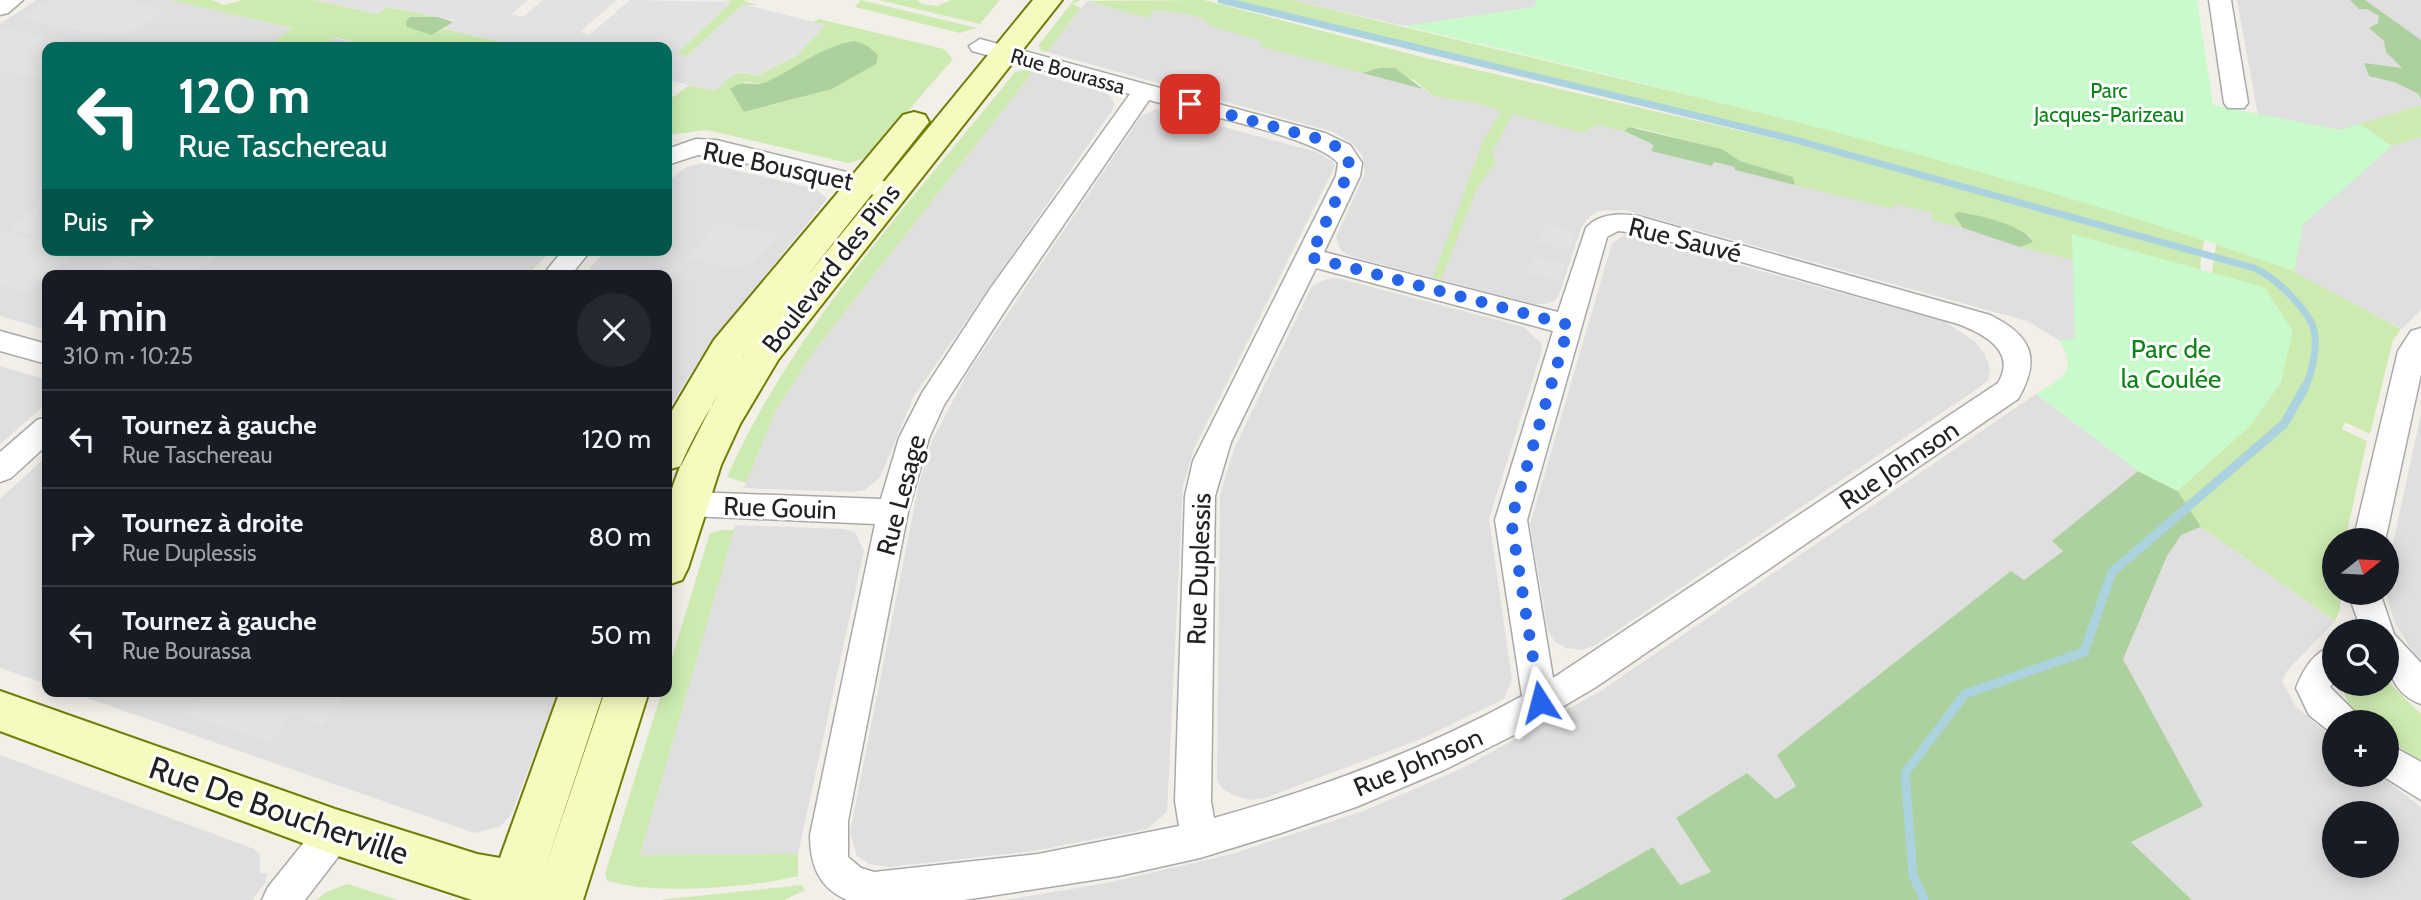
<!DOCTYPE html>
<html lang="fr">
<meta charset="utf-8">
<style>
body{margin:0;font-family:Cabin,sans-serif;background:#242831;color:#f1f3f6;height:100vh;display:flex;flex-direction:column;font-size:26px;white-space:nowrap}
*{box-sizing:border-box;margin:0}
p{font-size:23px;color:#9ea1a6}
.icon{flex:none;width:38px;height:38px;fill:none;stroke:currentColor;stroke-width:2;stroke-linecap:round;stroke-linejoin:round}
.map{position:relative;flex:1;overflow:hidden}
.sheet{position:absolute;left:42px;top:270px;width:630px;height:427px;display:flex;flex-direction:column;background:#171b24;border-radius:14px;box-shadow:0 4px 18px #0003}
.sheet>*{flex:none}
.top-card{position:absolute;left:42px;top:42px;width:630px;height:214px;border-radius:14px;box-shadow:0 4px 18px #0003;background:#00695c;color:#fff;overflow:hidden}
.needle{width:46px;rotate:72deg}
.buttons{position:absolute;left:2322px;top:528px;display:grid;gap:14px}
.buttons a{display:grid;place-items:center;width:77px;height:77px;border-radius:50%;background:#171b24;box-shadow:0 4px 18px #0003;font-size:35px}
.pin{position:absolute;display:grid;place-items:center;width:60px;height:60px;color:#fff;margin:-30px;border-radius:14px;box-shadow:0 4px 10px #0006}
.me{position:absolute;width:77px;margin:-38px;rotate:351deg;stroke-linejoin:round;filter:drop-shadow(0 0 5px #0008)}
.turn{display:flex;align-items:center;gap:24px;height:147px;padding:0 21px;font-size:32px}
.turn .icon{width:91px;height:91px;stroke-width:2.5}
.turn b{display:block;font-size:49px;line-height:60px}
.then{display:flex;align-items:center;height:66px;padding:0 21px;background:#0003;gap:14px;font-size:26px}
.round{display:grid;place-items:center;flex:none;width:74px;height:74px;border-radius:37px;background:#242831}
.summary{display:flex;align-items:center;justify-content:space-between;height:119px;padding:0 21px}
h1{font-size:42px;font-weight:600;line-height:52px}
ul{padding:0;list-style:none}
li{display:flex;align-items:center;gap:21px;height:98px;padding:0 21px;border-top:2px solid #363941}
li div{flex:1}
li b{display:block;font-size:26px}
li em{font-style:normal}
.map>svg:first-child{display:block}
</style>
<div class="map">
<svg width="2421" height="900" viewBox="0 0 2421 900">
<rect width="100%" height="100%" fill="#f2efe9"/>
<g fill="#e0dfdf" fill-rule="evenodd">
<path d="M37,0h133l205,47h-328v203h504l-23,25h-481v55l-47,-14v-292z"/>
<path d="M1291,0h246l-2,7 -130,19z"/>
<path d="M2237,0h184v105l-81,25 -82,-15z"/>
<path d="M1087,1l61,17 7,-8 32,4 16,5 9,8 51,14 -3,5 163,43 10,7 47,8 102,29 15,-8 17,2 40,18 -2,6 60,15 2,-4 22,5 -1,3 158,38 1,-5 39,10 -1,6 141,41 2,80h-16l-32,-19 -402,-111 -27,1 -9,6 -8,11 -22,67 -5,6 -9,3h-11l-184,-48 -9,-5 -5,-14 29,-64 -3,-18 -8,-10 -20,-13 -287,-80z"/>
<path d="M1033,72l76,22 5,9 -1,6 -199,287 -34,81 -15,13 -12,2 -109,-4 31,-76 37,-58z"/>
<path d="M1156,109l161,43 15,9 3,5 -141,283 -11,36 -16,327 -20,17 -114,22 -145,16 -19,-3 -12,-8 -7,-24 69,-349 13,-42 35,-67 174,-258z"/>
<path d="M2421,137v172l-19,20 -108,-56 9,-49 89,-78z"/>
<path d="M704,163l112,26 11,10 -115,142 -45,70v-136h-83l22,-25h61v-68l19,-15z"/>
<path d="M1626,234l320,88 29,20 9,11 6,15 -2,12 -8,7 -386,259 -13,4 -14,-2 -12,-6 -7,-11 -18,-107 82,-281z"/>
<path d="M1337,278l187,49 17,16 1,7 -53,169 23,161 -8,19 -83,40 -156,59 -16,2 -16,-5 -11,-7 -5,-9 3,-284 14,-46 78,-163 15,-7z"/>
<path d="M0,366l47,14v23l-47,41z"/>
<path d="M2036,394l102,77 -85,70 11,9 -40,30 -13,-9 -233,184 19,31 -21,13 -100,19 36,54 -32,13 -27,-38 -92,53h-556l102,-17 125,-29 134,-44 97,-42 139,-78z"/>
<path d="M2421,414v251l-27,-44 -8,-28 1,-22z"/>
<path d="M47,456v228l-47,-16v-169z"/>
<path d="M735,525l109,4 11,3 9,19 -66,303 -158,1z"/>
<path d="M2201,527l134,94 -48,50 -5,10 14,26 38,32v36h45l42,32v93h-229l-62,-59 -8,-182 45,-103 13,-21zM2334,814h53v52h-53z"/>
<path d="M67,691h491l-47,124 -10,11 -26,7z"/>
<path d="M0,755l254,94 6,6v18h7l-2,10 -13,17h-252z"/>
</g>
<g fill="#cdebb0" fill-rule="evenodd">
<path d="M170,0h42l12,5 19,-5h71l64,14 9,-7 51,10h-18l12,18 13,-6 69,16 -141,2 -37,-10 -13,10h-55l24,-19z"/>
<path d="M725,0h17l15,5h-14l-56,51 -10,-3 55,-51z"/>
<path d="M861,0l116,28 -17,5 -105,-26z"/>
<path d="M879,0h38l5,4 15,2 15,-6h48l-20,24z"/>
<path d="M1074,0h7l-9,4 9,4 -34,44 -8,-2 2,-2 -3,-2z"/>
<path d="M1204,0l222,58 410,95 365,102 -1,23 -125,62 -2,-80 -53,-13 13,-5 -3,-6c-23,-12 -50,-22 -76,-21l9,13 -31,-8 1,-7 -38,-9 -2,5 -98,-24 -2,-8 -54,-16 -17,-12 -84,-21 -9,-1 -5,4 -27,-6 -15,8 -69,-19 -21,38 4,10 -19,26 -36,92 -8,-3 50,-136 18,-30 -21,-7 -47,-8 -19,-16 -35,-12 -17,5 -103,-27 3,-5 -50,-14 -9,-8 -16,-5 -32,-4 -7,8 -61,-17z"/>
<path d="M1231,0h60l531,127h16l369,99 -5,27 -407,-116z"/>
<path d="M819,19l125,30 9,10 -81,93 -6,6 -18,5 -141,-33 -40,5v-34l23,-16 25,5c14,-13 22,-22 41,-14l40,-20 29,-30 -12,-4zM795,68l8,29 -59,15v-30l18,2z"/>
<path d="M1023,70l10,2 -221,282 -37,58 -29,71 -19,-6c68,-152 185,-276 288,-405z"/>
<path d="M2421,105v32l-29,9 -89,78 -9,48 107,57 -8,11 -23,94 -25,-12 -3,7 25,12 -22,100h-11v52h7l-1,17 -5,11 -134,-94 -24,-36 74,-66 30,-42 -69,-110 5,-36 103,-85 -93,-44 113,22z"/>
<path d="M723,530h11l-94,325 158,-1v22c-43,11 -150,20 -191,4l-2,-6 57,-183h5v-17l43,-141z"/>
<path d="M2387,681l34,33v48l-34,-24v-15h-19l-19,-17 -5,-14 6,-8h37z"/>
<path d="M347,884l51,16h-81l9,-8z"/>
<path d="M801,885l4,5 -21,10h-124z"/>
</g>
<g fill="#add19e">
<path d="M2350,0h15l56,40v59l-2,-5 -25,-12 -25,-6 -5,-13 38,5 -16,-16 -2,-11 -15,-13 9,-5 1,-7 -12,-7h-8z"/>
<path d="M410,17h28l16,5 -22,13 -25,-8 -1,-6z"/>
<path d="M855,41l13,5 10,9 -2,9 -44,25 -88,23 -14,-23c15,-11 23,-1 36,-7 31,-14 55,-36 89,-41z"/>
<path d="M1379,68h16l28,21 -61,-16z"/>
<path d="M1629,127l93,22 18,12 53,16 2,8 -60,-15v-3l-21,-5 -2,4 -61,-15 3,-6 -30,-14z"/>
<path d="M1958,212c17,2 68,14 75,30l-13,5 -57,-19 -9,-13z"/>
<path d="M2266,377l15,5 -29,43 -75,65 24,37 -20,8 -14,21 -44,103 80,147 -72,36 61,58h-631l92,-53 27,38 31,-13 -35,-54 71,-45 29,26 20,-13 -19,-31 234,-184 13,9 39,-29 -11,-10 86,-70 21,11z"/>
</g>
<g fill="#c8facc">
<path d="M1537,0h660l16,105 127,25 20,-6 32,22 -89,78 -9,47c-291,-102 -590,-174 -889,-245l129,-19z"/>
<path d="M2072,234l192,53 29,44 -12,51 -29,43 -75,66 -39,-20 -102,-77c26,-16 43,-22 23,-54l16,-1z"/>
</g>
<g fill="#e2e2e2">
<path d="M48,0h80l37,10 -39,27 -30,-2 -76,-17z"/>
<path d="M314,0h214l-17,14 11,3 21,-17h74l-37,32 9,3 41,-35 102,2 -55,51 10,3 56,-52 83,21 -30,31 -40,20 -10,-4 -12,2 -19,17 -48,-11v-33h-143l-79,-18 9,-9 -67,-13 -9,7z"/>
<path d="M5,28l78,17 3,2h-39v34l-47,-11v-38z"/>
<path d="M47,198v40l-39,-10z"/>
<path d="M717,222l58,12 1,7 -23,22 -14,7 -50,-12z"/>
<path d="M1545,223l30,9 -6,18 -31,-8z"/>
<path d="M4,231l43,11v8h32l-52,42 -27,-7v-51z"/>
<path d="M125,250h98l-27,25h-15l-64,-18z"/>
<path d="M1533,256l32,8 -5,17 -33,-8z"/>
<path d="M114,260l58,15h-77z"/>
<path d="M207,691h141l-26,34 -29,-11 -23,29 -83,-29z"/>
</g>
<g fill="none" stroke-linecap="round" stroke-linejoin="round">
<path stroke="#aad3df" stroke-width="7" d="M1221,0l571,139 462,129c20,8 54,41 60,62 4,17 -2,44 -10,59"/>
<path stroke="#aad3df" stroke-width="9" d="M1924,900l-11,-25 -8,-102 60,-79 119,-42 28,-80 172,-148 21,-37"/>
<defs>
<g id="street">
<path d="M0,0h23l-15,13 -8,2z"/>
<path d="M2209,0h22l17,103 -4,5h-16l-4,-5z"/>
<path d="M980,39l345,94 25,12 12,18 -2,13 -36,76 234,60 28,-84c13,-15 34,-15 52,-12l352,99c41,20 52,43 28,84l-422,288 -78,46 -74,37 -88,37 -78,27 -78,24 -81,18 -155,24h-117c-28,-12 -37,-35 -37,-65l65,-311 -208,-9v-24l214,8 18,-61 23,-45 68,-104 140,-195 -158,-43 -3,-5zM1149,100c36,10 171,38 189,63l-2,13 -143,285 -8,35 -10,305 4,25 -141,28 -164,18 -13,-4 -13,-11v-36l60,-309 21,-74 15,-33 66,-102zM1618,231l26,3 314,90c27,10 59,28 40,59l-445,295 -26,-158 80,-283zM1316,268l237,63 -58,189 27,176c-98,54 -201,92 -308,122l-3,-17 4,-305 16,-54z"/>
<path d="M696,139l20,1 171,42 9,2 4,6 -4,6 -9,2 -171,-42 -18,-1 -31,10v-16z"/>
<path d="M563,250h28l-20,25h-28z"/>
<path d="M2421,328v46l-36,167h-32l45,-190 13,-20z"/>
<path d="M0,331l47,13v20l-47,-13z"/>
<path d="M47,417v28l-36,33 -11,4v-30l37,-32z"/>
<path d="M2348,593h32l14,41 27,29v41c-34,-13 -34,-41 -34,-72h-25z"/>
<path d="M2334,645v37l-4,5 25,25 5,11h-26v12l-25,-20 -13,-27c8,-20 17,-35 38,-43z"/>
<path d="M2387,743l34,19v38l-40,-25h6z"/>
<path d="M335,815l13,5 5,12 -5,12 -43,56h-43l6,-13 54,-67z"/>
</g>
<g id="secondary">
<path d="M1033,0h29l-284,360 -38,64 -19,41 -33,103 -6,12 -15,5c0,-24 -4,-52 0,-75 10,-56 52,-116 82,-163l-36,56 -32,63 -14,4v-51l47,-79 189,-225 11,-3 11,3 4,7 -122,154z"/>
<path d="M0,691l335,118 142,45 23,4 60,-167h44l-58,174 59,-174h44l-66,209h-111l-137,-45 -335,-124z"/>
</g>
</defs>
<use href="#street" stroke="#a9a9a9" stroke-width="3"/>
<use href="#secondary" stroke="#707d05" stroke-width="4"/>
<use href="#street" fill="#fff" fill-rule="evenodd"/>
<use href="#secondary" fill="#f7fabf" fill-rule="evenodd"/>
</g>
<g fill="none" stroke-linecap="round" stroke-linejoin="round">
<path stroke="#2563eb" stroke-width="12" stroke-dasharray="0 21.6" d="M1190,104l126,34c16,5 32,12 34,31l-40,88 259,68 -58,195 29,182"/>
</g>
<g text-anchor="middle" dominant-baseline="central" stroke-width="6" stroke-linejoin="round" paint-order="stroke">
<g font-size="21" fill="#222" stroke="#fff">
<text transform="translate(1068 71) rotate(16)">Rue Bourassa</text>
</g>
<g font-size="21" fill="#0c8416" stroke="#fff">
<text x="2109" y="90">Parc<tspan x="2109" dy="24">Jacques-Parizeau</tspan></text>
</g>
<g font-size="26" fill="#222" stroke="#fff">
<text transform="translate(778 166) rotate(12)">Rue Bousquet</text>
<text transform="translate(1685 240) rotate(14)">Rue Sauvé</text>
<text transform="translate(831 268) rotate(-52)">Boulevard des Pins</text>
<text transform="translate(1899 465) rotate(-34)">Rue Johnson</text>
<text transform="translate(901 495) rotate(-75)">Rue Lesage</text>
<text transform="translate(780 508) rotate(2)">Rue Gouin</text>
<text transform="translate(1199 569) rotate(-88)">Rue Duplessis</text>
<text transform="translate(1418 762) rotate(-23)">Rue Johnson</text>
</g>
<g font-size="26" fill="#0c8416" stroke="#fff">
<text x="2171" y="349">Parc de<tspan x="2171" dy="30">la Coulée</tspan></text>
</g>
<g font-size="32" fill="#222" stroke="#fff">
<text transform="translate(279 810) rotate(19)">Rue De Boucherville</text>
</g>
</g>
</svg>
<div class="buttons">
<a><svg class="needle" viewBox="-14 -14 28 28"><path d="M0-13l5 13h-10z" fill="#e53935"/><path d="M0 13l5-13h-10z" fill="#9ea1a6"/></svg></a>
<a><svg class="icon" aria-label="search" viewBox="0 0 24 24"><circle cx="10" cy="10" r="6"/><path d="M15 15l6 6"/></svg></a>
<a>+</a>
<a>−</a>
</div>
<div class="pin" style="left:1190px;top:104px;background:#d93025"><svg class="icon" aria-label="arrive" viewBox="0 0 24 24"><path d="M6 21V4h12l-3 4 3 4H6"/></svg></div>
<svg class="me" style="left:1540px;top:702px" viewBox="-20 -20 40 40"><path d="M0-17L14 15 0 8-14 15z" fill="#2563eb" stroke="#fff" stroke-width="4"/></svg>
<div class="top-card">
<div class="turn"><svg class="icon" aria-label="left" viewBox="0 0 24 24"><path d="M17 20v-9H6M10 6l-5 5 5 5"/></svg><div><b>120 m</b>Rue Taschereau</div></div>
<div class="then">Puis<svg class="icon" aria-label="right" viewBox="0 0 24 24"><path d="M7 20v-9h11M14 6l5 5-5 5"/></svg></div>
</div>
<section class="sheet">
<div class="summary"><div><h1>4 min</h1><p>310 m · 10:25</p></div><a class="round"><svg class="icon" aria-label="close" viewBox="0 0 24 24"><path d="M6 6l12 12M18 6L6 18"/></svg></a></div>
<ul>
<li><svg class="icon" aria-label="left" viewBox="0 0 24 24"><path d="M17 20v-9H6M10 6l-5 5 5 5"/></svg><div><b>Tournez à gauche</b><p>Rue Taschereau</p></div><em>120 m</em></li>
<li><svg class="icon" aria-label="right" viewBox="0 0 24 24"><path d="M7 20v-9h11M14 6l5 5-5 5"/></svg><div><b>Tournez à droite</b><p>Rue Duplessis</p></div><em>80 m</em></li>
<li><svg class="icon" aria-label="left" viewBox="0 0 24 24"><path d="M17 20v-9H6M10 6l-5 5 5 5"/></svg><div><b>Tournez à gauche</b><p>Rue Bourassa</p></div><em>50 m</em></li>
</ul>
</section>
</div>
